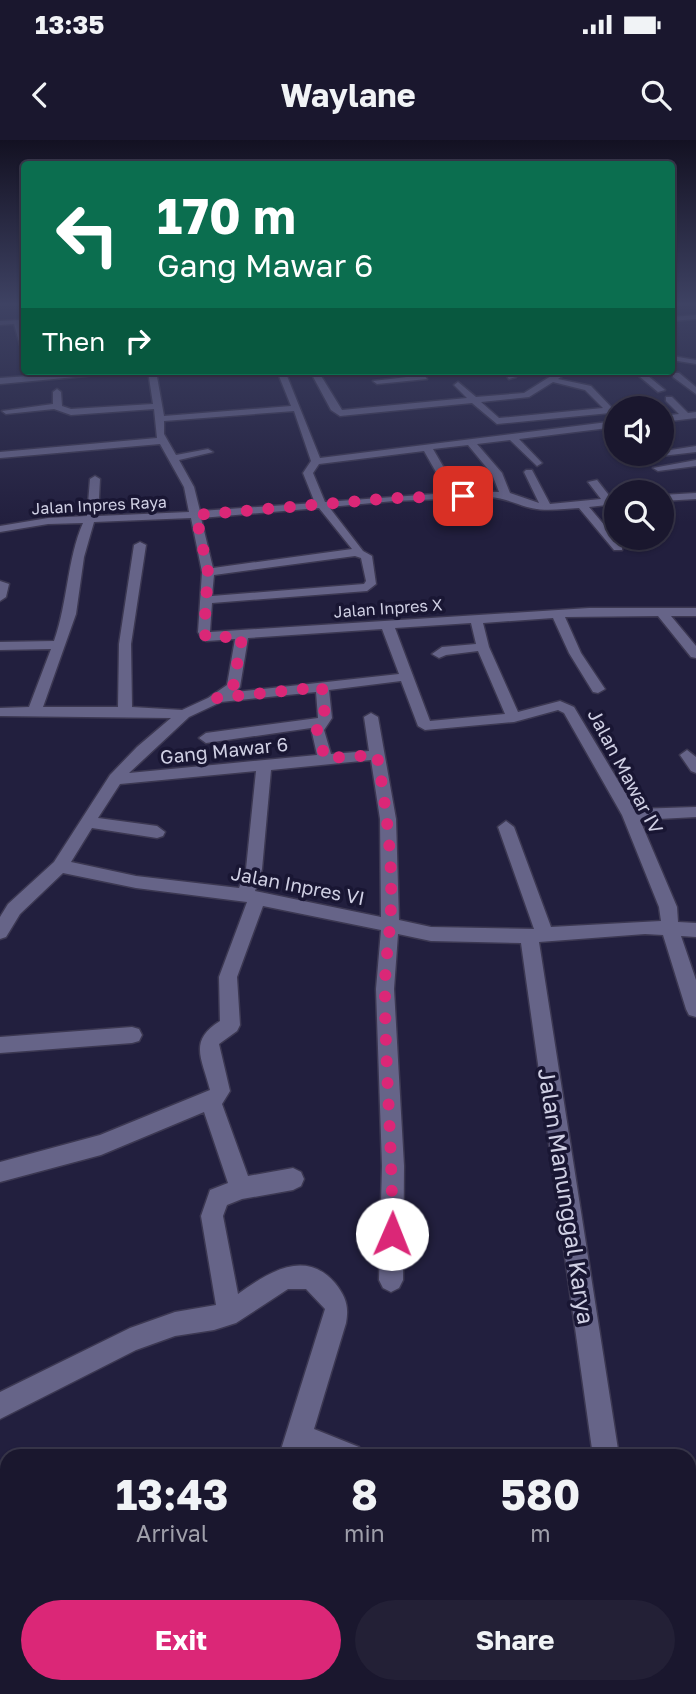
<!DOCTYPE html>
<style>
body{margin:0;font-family:"Golos Text",sans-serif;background:#232036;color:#f1f3f6;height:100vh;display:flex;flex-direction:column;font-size:26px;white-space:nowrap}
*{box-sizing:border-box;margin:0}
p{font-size:23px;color:#9f9faa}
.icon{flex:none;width:38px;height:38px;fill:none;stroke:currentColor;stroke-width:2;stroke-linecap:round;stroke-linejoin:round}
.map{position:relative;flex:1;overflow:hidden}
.panel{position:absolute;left:0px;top:1309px;width:696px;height:245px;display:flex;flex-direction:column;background:#1a172e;border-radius:21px 21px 0 0;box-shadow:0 2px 5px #0004,0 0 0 2px #38364a}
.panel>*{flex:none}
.top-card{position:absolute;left:21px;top:21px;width:654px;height:214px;border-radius:7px;box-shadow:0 2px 5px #0004,0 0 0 2px #38364a;background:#0b6e4f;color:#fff;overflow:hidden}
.buttons{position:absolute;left:604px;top:256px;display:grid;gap:14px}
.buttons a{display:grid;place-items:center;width:70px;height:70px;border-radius:50%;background:#1a172e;box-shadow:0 2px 5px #0004,0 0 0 2px #38364a;font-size:35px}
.pin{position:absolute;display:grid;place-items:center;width:60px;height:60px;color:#fff;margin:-30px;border-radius:14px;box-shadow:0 4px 10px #0006}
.me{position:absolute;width:77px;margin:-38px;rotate:1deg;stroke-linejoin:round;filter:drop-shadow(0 0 5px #0008)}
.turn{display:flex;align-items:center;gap:24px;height:147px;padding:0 21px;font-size:32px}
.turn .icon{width:91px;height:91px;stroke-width:2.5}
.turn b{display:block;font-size:49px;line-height:60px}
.then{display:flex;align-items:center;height:66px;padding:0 21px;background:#0003;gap:14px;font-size:26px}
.eta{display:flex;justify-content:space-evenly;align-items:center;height:119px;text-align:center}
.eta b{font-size:42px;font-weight:700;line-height:49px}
.cta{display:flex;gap:14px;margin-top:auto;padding:14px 21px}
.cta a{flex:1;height:80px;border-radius:42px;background:#db2777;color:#fff;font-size:28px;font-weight:700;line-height:80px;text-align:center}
.cta a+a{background:#232036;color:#f1f3f6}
.status{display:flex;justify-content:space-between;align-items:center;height:49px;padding:0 35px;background:#1a172e;direction:ltr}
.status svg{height:19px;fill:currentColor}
header{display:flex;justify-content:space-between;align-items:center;height:91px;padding:0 21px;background:#1a172e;font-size:32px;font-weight:700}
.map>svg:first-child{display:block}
</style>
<div class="status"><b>13:35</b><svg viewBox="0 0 49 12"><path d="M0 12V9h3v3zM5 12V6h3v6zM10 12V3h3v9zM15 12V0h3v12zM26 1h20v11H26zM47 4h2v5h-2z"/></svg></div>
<header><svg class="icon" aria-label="back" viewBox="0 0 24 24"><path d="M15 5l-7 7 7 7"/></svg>Waylane<svg class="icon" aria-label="search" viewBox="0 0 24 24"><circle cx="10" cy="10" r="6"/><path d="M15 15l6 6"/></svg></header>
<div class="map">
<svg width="696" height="1554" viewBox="0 0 696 1554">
<rect width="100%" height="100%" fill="#221f3e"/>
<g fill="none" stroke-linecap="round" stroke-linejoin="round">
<defs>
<g id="street">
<path d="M696,175v4l-24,2v-4z"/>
<path d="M20,180l4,14v13l-4,-2 -6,-21 -14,1v-4z"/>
<path d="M672,216l24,4v4l-24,-4z"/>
<path d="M102,231h38l-140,13v-6z"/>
<path d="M148,231h8l8,45 127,-10 -14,-35h8l35,87 296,-37v6l-97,12 23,24 -5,3 -27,-26 -33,4 25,29 8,20 29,10 -15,-31 2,-2h6l18,34 51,-5 -13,-17 9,-2 14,18h5v6l-27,3 33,39v4h-8l-35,-42c-17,1 -35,4 -52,-1 -13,-4 -23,-9 -38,-10l-95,4 -65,6 34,44 9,5 4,28 -9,7 -155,12 -2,29 379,-24h107v8h-25l25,30v12l-5,-1 -33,-41 -93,1 16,36 24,36 -7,4 -5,-1 -24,-39 -16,-35 -70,5 6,24 29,65 42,-11 14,6 61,102 61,-2v10l-56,3 37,87 1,15 18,1v14l-15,-1 15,44v37l-7,-2 -3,-6 -23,-74 -18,-1 -106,8 80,514h-26l-72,-513 -90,-2 -33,-7 -4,55 10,177 -1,114 -4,8 -8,4 -8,-4 -4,-8 3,-114 -6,-177 5,-59 -118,-24 -26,71 3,48 -3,6 -18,13 11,47 -8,13 26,72 45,-8 8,4 3,7 -3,7 -8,4 -51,9 -15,6 -4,11 15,78c29,-21 67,-46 97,-11 11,14 14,23 11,40l-32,106 45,18 4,9h-49l-8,-3 -1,3h-26l46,-147 -19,-20h-18l-52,34 -22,7 -39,6 -39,14 -136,69v-27l130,-64 45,-16 41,-7 -15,-89 9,-26 18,-7 -24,-71 -103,43 -101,27v-20l100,-27 110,-45c-8,-32 -22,-49 10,-69l-1,-44 28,-75 -111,-14 -73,-15 -43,41 -14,23 -6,2v-22l8,-13 46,-42 56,-87 27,-28 34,-29 -171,-2v-8l29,-1 22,-58 -51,1v-8l54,-1c14,-39 13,-82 29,-118l-35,1 -48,8v-6l48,-8 39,-2 3,-37 5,-3 5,3 -2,37 91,-4 -5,-25 -24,-43 -160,14v-6l157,-14 -3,-29 -83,6 -17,-6 -48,5 -4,-3 51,-7v-12l4,-3 4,3 1,14 9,3 82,-5zM294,271l17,50 -8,12 12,30 -115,8 -6,-24 -15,-27 34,-8 -5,-3 -32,6 -12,-21v-13zM468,305l24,29 7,18h-41l-25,-43zM424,311l24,42 -123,9 -12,-29 6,-9zM319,368l33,41 -139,19 -12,-50zM191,378l11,54 -4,60 5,8 4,1 28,-2 -8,46 -19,13 -26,12 -50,-3 -1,-63 15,-99 -6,-3 -6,3 -15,99 -1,63h-75l33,-93 8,-57 10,-35zM355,416l6,2 5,23 -2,3 -152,12 2,-21zM471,483l5,21 -34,3 -10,7 7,4 7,-3 32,-4 27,63 -75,7 -35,-93zM382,489l17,45 -164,18 5,-5 8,-49zM401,541l17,45 7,4 89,-8 44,-12 6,3 58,102 37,92 2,14 -110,6 -37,-100 -8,-6 -8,6 36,102 -103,-2 -32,-7 -3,-101 -18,-102 -7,-4 -7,4 5,34 -38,3 -7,-24 8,-12 -3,-28zM316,552l2,26 -112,15 -7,5 7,5 105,-15 6,27 -188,18 60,-56 32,-15zM371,620l9,59 1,98 -126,-26 7,-22 9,-99zM256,631l-10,98 -7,19 -103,-12 -65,-14 21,-34 65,10 6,-2 2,-4 -8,-6 -59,-8 22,-34z"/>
<path d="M310,231h8l24,39 125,-12 -13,-13 4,-3 18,15 48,-4 35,-22h10l-11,8 33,7 23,24 -4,3 -113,11 -25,-21 -132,13 -9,-6zM553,242l32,8 18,18 -104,10 -18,-16 48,-5z"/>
<path d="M503,231h8l5,6 -7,2z"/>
<path d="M633,231h9l23,19 -7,2z"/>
<path d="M673,233h6l17,14v7l-23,-17z"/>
<path d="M424,235l3,4 -50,5 -4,-3z"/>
<path d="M666,257h6l16,16 8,-1v6l-34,4v-6l17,-2 -13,-13z"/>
<path d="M696,306v6l-52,6 -5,-3z"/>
<path d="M696,320v6l-38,5 -5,-3z"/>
<path d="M696,353v6l-34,2v-6z"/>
<path d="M0,441l9,3 -3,13 -6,4z"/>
<path d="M687,610l9,7v16l-5,-2 -11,-16z"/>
<path d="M132,887l7,2 3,6 -3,6 -7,2 -132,10v-16z"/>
<path d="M690,1343l6,1v28l-6,-2z"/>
<path d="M7,1375v29l-7,3v-29z"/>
<path d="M696,1495v39l-6,2v-38z"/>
<path d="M690,1545v2l-3,7h-30l3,-7z"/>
<path d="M194,1547h30l-3,7h-30z"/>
</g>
</defs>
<use href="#street" stroke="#3c3852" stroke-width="3"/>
<use href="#street" fill="#666488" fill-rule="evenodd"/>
</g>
<linearGradient id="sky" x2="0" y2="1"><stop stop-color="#131122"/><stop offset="0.43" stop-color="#3e4263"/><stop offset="1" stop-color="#3e4263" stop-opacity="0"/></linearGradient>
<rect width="696" height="382" fill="url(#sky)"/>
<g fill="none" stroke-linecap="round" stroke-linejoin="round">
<path stroke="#db2777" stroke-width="12" stroke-dasharray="0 21.6" d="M392,1094c1,-82 -7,-163 -7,-245 0,-22 3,-43 5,-64 4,-57 -3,-114 -13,-170l-52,3 -8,-28 8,-12 -3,-31 -105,11 16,-11 9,-50h-36l-2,-5 4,-60 -12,-57 198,-17 69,-2"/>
</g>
<g text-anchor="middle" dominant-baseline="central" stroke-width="7" stroke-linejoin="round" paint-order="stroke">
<g font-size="16" fill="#d0d0e4" stroke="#191633">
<text transform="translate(99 365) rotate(-3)">Jalan Inpres Raya</text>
<text transform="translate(388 468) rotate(-4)">Jalan Inpres X</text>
</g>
<g font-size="19" fill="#d0d0e4" stroke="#191633">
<text transform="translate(224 610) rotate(-6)">Gang Mawar 6</text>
<text transform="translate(626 631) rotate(62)">Jalan Mawar IV</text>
<text transform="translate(298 745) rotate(11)">Jalan Inpres VI</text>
</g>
<g font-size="23" fill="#d0d0e4" stroke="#191633">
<text transform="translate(567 1056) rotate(81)">Jalan Manunggal Karya</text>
</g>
</g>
</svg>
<div class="buttons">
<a><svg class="icon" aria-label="sound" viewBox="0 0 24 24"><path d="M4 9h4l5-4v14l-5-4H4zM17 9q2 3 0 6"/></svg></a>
<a><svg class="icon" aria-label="search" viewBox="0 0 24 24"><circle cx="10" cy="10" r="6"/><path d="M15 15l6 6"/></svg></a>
</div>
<div class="pin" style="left:463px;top:356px;background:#d93025"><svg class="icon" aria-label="arrive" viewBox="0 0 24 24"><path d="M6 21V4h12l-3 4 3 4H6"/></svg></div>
<svg class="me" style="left:392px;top:1094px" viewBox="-20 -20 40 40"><circle r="19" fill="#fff"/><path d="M0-13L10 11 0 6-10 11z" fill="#db2777"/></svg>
<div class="top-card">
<div class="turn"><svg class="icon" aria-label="left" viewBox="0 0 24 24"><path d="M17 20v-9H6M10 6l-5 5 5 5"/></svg><div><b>170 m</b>Gang Mawar 6</div></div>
<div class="then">Then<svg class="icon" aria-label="right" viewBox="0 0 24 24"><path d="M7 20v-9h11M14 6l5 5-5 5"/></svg></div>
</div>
<section class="panel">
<div class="eta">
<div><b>13:43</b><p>Arrival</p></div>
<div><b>8</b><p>min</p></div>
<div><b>580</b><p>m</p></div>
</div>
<div class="cta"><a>Exit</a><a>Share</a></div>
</section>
</div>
